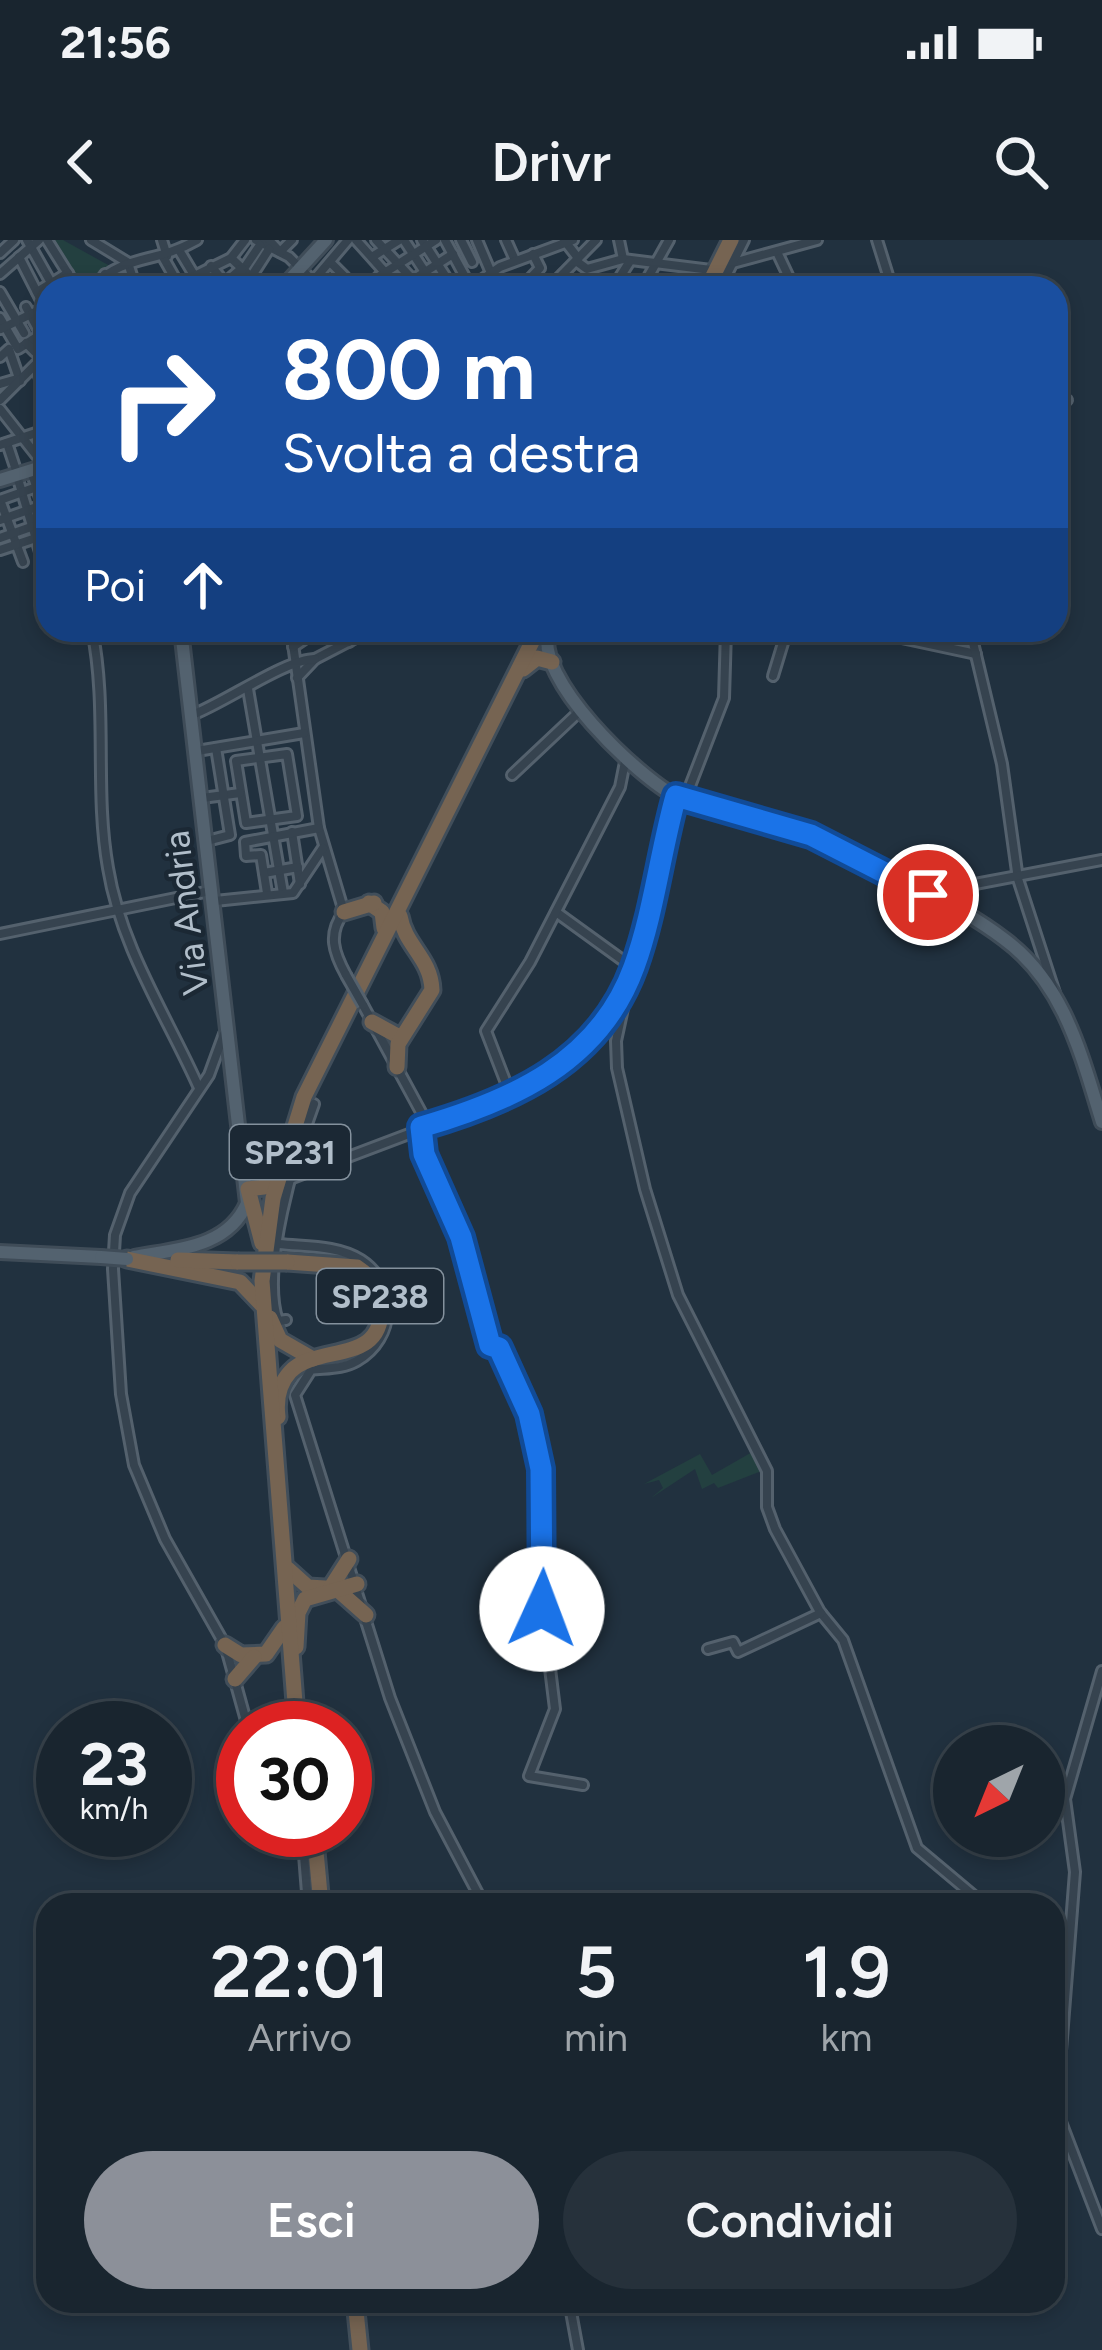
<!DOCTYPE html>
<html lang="it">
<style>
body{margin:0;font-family:Figtree,sans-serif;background:#26313b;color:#f1f3f6;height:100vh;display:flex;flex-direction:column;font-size:45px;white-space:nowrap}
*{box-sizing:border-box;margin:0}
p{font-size:39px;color:#9fa5aa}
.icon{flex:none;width:66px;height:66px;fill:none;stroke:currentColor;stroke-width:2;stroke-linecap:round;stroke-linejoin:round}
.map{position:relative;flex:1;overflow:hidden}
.drawer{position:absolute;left:36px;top:1653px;width:1029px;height:420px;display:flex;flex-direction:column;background:#19252f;border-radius:36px;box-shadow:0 6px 18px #0003,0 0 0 3px #37424b}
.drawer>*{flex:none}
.banner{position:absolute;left:36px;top:36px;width:1032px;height:366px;border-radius:36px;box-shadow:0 6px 18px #0003,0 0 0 3px #37424b;background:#1a4fa0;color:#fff;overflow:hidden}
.needle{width:78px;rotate:223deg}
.fabs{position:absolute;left:933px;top:1485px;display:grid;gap:24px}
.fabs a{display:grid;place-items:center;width:132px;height:132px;border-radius:50%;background:#19252f;box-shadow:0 6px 18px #0003,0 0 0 3px #37424b;font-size:60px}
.speed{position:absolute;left:36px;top:1461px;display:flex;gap:24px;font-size:60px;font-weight:700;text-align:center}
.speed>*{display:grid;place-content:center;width:156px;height:156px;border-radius:50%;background:#19252f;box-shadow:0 6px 18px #0003,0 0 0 3px #37424b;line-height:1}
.speed small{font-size:30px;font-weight:400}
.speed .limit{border:18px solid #d22;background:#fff;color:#111}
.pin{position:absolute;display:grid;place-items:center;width:102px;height:102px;color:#fff;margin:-51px;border:6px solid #fff;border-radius:50%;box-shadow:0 3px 12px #0007}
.me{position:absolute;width:132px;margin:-66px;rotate:2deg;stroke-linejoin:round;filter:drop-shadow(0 0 9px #0008)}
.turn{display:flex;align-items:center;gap:42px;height:252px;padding:0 48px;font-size:54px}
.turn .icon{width:156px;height:156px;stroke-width:2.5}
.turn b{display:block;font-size:84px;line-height:102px}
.then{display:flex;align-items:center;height:114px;padding:0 48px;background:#0003;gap:24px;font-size:45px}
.eta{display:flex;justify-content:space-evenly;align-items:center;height:204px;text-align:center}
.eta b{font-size:72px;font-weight:600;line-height:84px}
.cta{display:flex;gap:24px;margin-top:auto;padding:24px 48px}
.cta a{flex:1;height:138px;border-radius:72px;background:#8c9099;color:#fff;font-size:48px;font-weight:600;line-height:138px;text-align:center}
.cta a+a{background:#26313b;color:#f1f3f6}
.status{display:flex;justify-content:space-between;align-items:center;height:84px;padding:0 60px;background:#19252f;direction:ltr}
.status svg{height:33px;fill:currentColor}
header{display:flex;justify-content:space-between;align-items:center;height:156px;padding:0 48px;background:#19252f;font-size:54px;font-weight:600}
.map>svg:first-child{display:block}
</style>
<div class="status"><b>21:56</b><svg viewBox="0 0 49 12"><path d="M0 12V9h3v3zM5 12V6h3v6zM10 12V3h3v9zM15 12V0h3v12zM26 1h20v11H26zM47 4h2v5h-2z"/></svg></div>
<header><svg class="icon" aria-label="back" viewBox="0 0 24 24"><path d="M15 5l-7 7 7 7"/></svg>Drivr<svg class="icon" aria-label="search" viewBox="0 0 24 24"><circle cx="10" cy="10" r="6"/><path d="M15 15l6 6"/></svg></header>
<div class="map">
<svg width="1102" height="2110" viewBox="0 0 1102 2110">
<rect width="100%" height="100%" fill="#21313f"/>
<g fill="#234040">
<path d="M49,0h14l47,26 -31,22z"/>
<path d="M754,1211l10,19 -46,18 -4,-5 -12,6 -7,-20 -44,29 12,-10 -4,-8 -15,4 56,-30 12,21z"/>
</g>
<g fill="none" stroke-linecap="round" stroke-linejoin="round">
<defs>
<g id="minor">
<path d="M27,0l27,48"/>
<path d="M47,0l30,48"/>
<path d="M91,0l36,22"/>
<path d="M162,0l5,16"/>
<path d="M256,0l33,17 31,31"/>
<path d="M269,0l11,12 12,-12"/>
<path d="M356,0l43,48"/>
<path d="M376,0l37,40"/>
<path d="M404,0l21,32 28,-18"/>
<path d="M422,0l31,48"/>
<path d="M445,0l26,48"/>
<path d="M461,0l11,22"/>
<path d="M477,0l14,33"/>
<path d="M506,0l9,20"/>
<path d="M564,0l14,18"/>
<path d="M619,0l4,19"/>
<path d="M877,0l15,48"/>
<path d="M179,10l15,25"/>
<path d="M777,12l17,36"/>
<path d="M0,13l14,-13"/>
<path d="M19,17l29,57"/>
<path d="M163,17l17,30"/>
<path d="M372,17l27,-17"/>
<path d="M231,18l32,30"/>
<path d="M576,21l11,8 36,-10 88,11"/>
<path d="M128,23l8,25"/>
<path d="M331,23l14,14 -14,11"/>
<path d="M733,23l84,-23"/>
<path d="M211,26l18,22"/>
<path d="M243,30l17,-25"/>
<path d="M0,34l39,-34"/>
<path d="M105,34l11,14"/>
<path d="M563,34l14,14"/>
<path d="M251,37l18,-28"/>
<path d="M378,37l58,-37"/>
<path d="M314,40l34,-40"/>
<path d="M178,44l53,-26 14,-18"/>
<path d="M90,48c38,-36 63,-23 107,-48"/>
<path d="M219,48l23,-20"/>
<path d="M400,48l25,-16 10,16"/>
<path d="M470,48l30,-21 73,-27"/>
<path d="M504,48h3"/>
<path d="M521,48l19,-20 -7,-14"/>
<path d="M549,48l47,-48"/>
<path d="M613,48l17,-27"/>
<path d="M642,48l27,-48"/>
<path d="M720,48l24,-48"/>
<path d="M0,52l24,41"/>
<path d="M37,52l31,-19"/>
<path d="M26,67l22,40"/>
<path d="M0,78l18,31 30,-19"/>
<path d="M1,89l46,-23"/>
<path d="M26,103l9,9 10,-10"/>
<path d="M0,117l9,-8 11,32"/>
<path d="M39,136l9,25"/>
<path d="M0,144l17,-5"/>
<path d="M0,160l48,-48"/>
<path d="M1056,163l11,-3"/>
<path d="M0,169l44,56"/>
<path d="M7,203l9,27"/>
<path d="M0,205l48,-16"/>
<path d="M31,231l17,51"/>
<path d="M17,236l26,86 5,-1"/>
<path d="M0,260l23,62"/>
<path d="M0,260l48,-17"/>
<path d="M0,280l48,-17"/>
<path d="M0,298l48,-17"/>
<path d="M0,310l48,-16"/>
<path d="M92,390c16,78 2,160 16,238 13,80 59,148 91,220"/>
<path d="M291,390l28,198 25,84c-17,22 -10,41 2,63"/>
<path d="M343,390l6,12"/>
<path d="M864,390l112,24"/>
<path d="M970,390l32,134 16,115 37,114"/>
<path d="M293,407l25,-17"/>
<path d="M773,436l14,-46"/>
<path d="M297,438l18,-19 56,-29"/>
<path d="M248,449l35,204"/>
<path d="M192,475c34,-13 94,-56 123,-56"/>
<path d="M197,511l107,-18"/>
<path d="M287,514l10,62 -51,7 -10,-62z"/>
<path d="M512,535l69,-65"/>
<path d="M202,558l38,-5"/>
<path d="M685,559l39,-101 2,-68"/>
<path d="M292,592l8,52"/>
<path d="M207,601l23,-6 -14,-87"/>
<path d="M264,633l34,-6"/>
<path d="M903,634l72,10 127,-24"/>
<path d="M267,653l-6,-38 -15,1 -1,-14 74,-14"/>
<path d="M215,661l78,-8 30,-45"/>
<path d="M556,672l76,55"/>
<path d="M0,694l210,-43"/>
<path d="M630,736l-14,65 1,27 28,121 33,106 89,176v36l8,22 45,83 23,28 74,208 68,57"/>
<path d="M363,765l65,120"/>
<path d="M224,794l-15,41 -79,118 -15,42 -2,34 8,125 13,71 31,74 60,106 23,83"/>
<path d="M511,856l-25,-65 44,-69 90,-175 5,-25"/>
<path d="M421,887l3,26 37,84 29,108 9,3 30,66 12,55 3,91 -5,19 16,130 -26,67 54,9"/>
<path d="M290,939l243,-92 39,-28 31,-38 30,-53 43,-170"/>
<path d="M279,1004c27,3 58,1 82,16 37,24 35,79 -4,101 -14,8 -30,7 -46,9l-16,25 95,303 45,114 49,93"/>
<path d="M286,1080l-8,1c-18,-52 17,-166 36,-217"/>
<path d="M708,1409l25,-7 5,10 83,-39"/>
<path d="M302,1590l6,75"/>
<path d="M1053,1841l6,-5 16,-204 -10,-73 37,-128"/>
<path d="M1053,1861l49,128"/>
<path d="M569,2061l9,49"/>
</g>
<g id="major">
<path d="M282,48l44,-48"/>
<path d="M0,240l48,-15"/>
<path d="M549,390c-17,47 89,147 128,167 32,16 73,17 107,28 56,19 173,78 220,114 60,44 77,115 98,183"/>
<path d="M0,1012l101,5"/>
<path d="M134,1017c42,-8 94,-9 113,-54l-66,-573"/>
</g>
<g id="highway">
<path d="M707,48l24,-48"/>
<path d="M523,429l14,-11 15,4"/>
<path d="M369,663l13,9 2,16"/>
<path d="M344,672l30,-9"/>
<path d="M372,782l24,13"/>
<path d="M397,827l1,-23 34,-54c-1,-32 -27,-44 -32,-74"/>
<path d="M262,1003l-14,-54 16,-2 9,-20"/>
<path d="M127,1019l113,23 21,22"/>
<path d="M178,1020l60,2"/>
<path d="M270,1078l10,22 33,19"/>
<path d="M278,1177c-2,-16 0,-32 12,-45 27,-29 94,-6 91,-66 -1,-18 -10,-30 -24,-39l-70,-5"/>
<path d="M288,1329l20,18 17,1"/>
<path d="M331,1347l18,-28"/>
<path d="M340,1352l26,23"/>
<path d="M225,1405l16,10 25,-1 18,-26"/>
<path d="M296,1407l2,-34 7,-14 52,-15"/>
<path d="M235,1439l19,-22"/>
<path d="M297,1488l-35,-447 11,-83 31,-101 234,-467"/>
<path d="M314,1590l7,75"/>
<path d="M355,2061l5,49"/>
</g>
</defs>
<use href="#minor" stroke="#54616d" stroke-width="14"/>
<use href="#major" stroke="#3f4c58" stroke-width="18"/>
<use href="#highway" stroke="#414e5a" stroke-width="21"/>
<use href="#minor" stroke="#36434f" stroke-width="8"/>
<use href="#major" stroke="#53626f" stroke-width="12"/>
<use href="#highway" stroke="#766452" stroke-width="15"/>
<defs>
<path id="minor-bridge" d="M346,735l17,30"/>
<path id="major-bridge" d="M101,1017l26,2"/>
<path id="highway-bridge" d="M238,1022h49"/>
</defs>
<use href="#minor-bridge" stroke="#54616d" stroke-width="14" stroke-linecap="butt"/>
<use href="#major-bridge" stroke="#3f4c58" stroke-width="18" stroke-linecap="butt"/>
<use href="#highway-bridge" stroke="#414e5a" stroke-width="21" stroke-linecap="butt"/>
<use href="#minor-bridge" stroke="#36434f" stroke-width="8"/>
<use href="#major-bridge" stroke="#53626f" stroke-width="12"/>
<use href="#highway-bridge" stroke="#766452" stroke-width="15"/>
</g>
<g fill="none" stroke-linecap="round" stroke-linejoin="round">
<defs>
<path id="route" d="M542,1369l-1,-140 -12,-55 -30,-66 -9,-3 -29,-108 -37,-83 -3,-27c90,-26 178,-64 213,-160 20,-55 26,-114 42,-171l135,39 117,60"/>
</defs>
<use href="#route" stroke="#114b97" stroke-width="30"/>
<use href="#route" stroke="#1a73e8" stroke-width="21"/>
</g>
<g text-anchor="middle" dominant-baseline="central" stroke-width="9" stroke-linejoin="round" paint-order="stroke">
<g fill="#1b2834" stroke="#84919d" stroke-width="3">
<rect x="230" y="885" width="120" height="54" rx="9"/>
<rect x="317" y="1029" width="126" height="54" rx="9"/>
</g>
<g font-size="33" font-weight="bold" fill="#b1beca">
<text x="290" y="912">SP231</text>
<text x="380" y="1056">SP238</text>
</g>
<g font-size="36" fill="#b1beca" stroke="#1b2834">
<text transform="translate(186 673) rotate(-97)">Via Andria</text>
</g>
</g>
</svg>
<div class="fabs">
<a><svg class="needle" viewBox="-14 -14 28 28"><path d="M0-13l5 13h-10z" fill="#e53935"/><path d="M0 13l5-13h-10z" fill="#9fa5aa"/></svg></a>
</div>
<div class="speed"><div>23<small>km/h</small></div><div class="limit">30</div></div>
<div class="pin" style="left:928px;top:655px;background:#d93025"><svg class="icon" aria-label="arrive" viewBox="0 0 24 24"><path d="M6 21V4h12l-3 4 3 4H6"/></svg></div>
<svg class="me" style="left:542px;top:1369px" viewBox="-20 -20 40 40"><circle r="19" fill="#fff"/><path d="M0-13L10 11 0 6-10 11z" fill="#1a73e8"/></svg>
<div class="banner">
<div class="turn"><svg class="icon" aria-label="right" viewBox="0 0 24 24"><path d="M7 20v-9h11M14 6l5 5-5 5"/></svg><div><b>800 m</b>Svolta a destra</div></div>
<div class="then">Poi<svg class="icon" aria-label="ahead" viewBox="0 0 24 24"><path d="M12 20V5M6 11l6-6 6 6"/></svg></div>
</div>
<section class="drawer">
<div class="eta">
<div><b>22:01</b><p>Arrivo</p></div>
<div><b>5</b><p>min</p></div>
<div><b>1.9</b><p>km</p></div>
</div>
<div class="cta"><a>Esci</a><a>Condividi</a></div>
</section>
</div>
